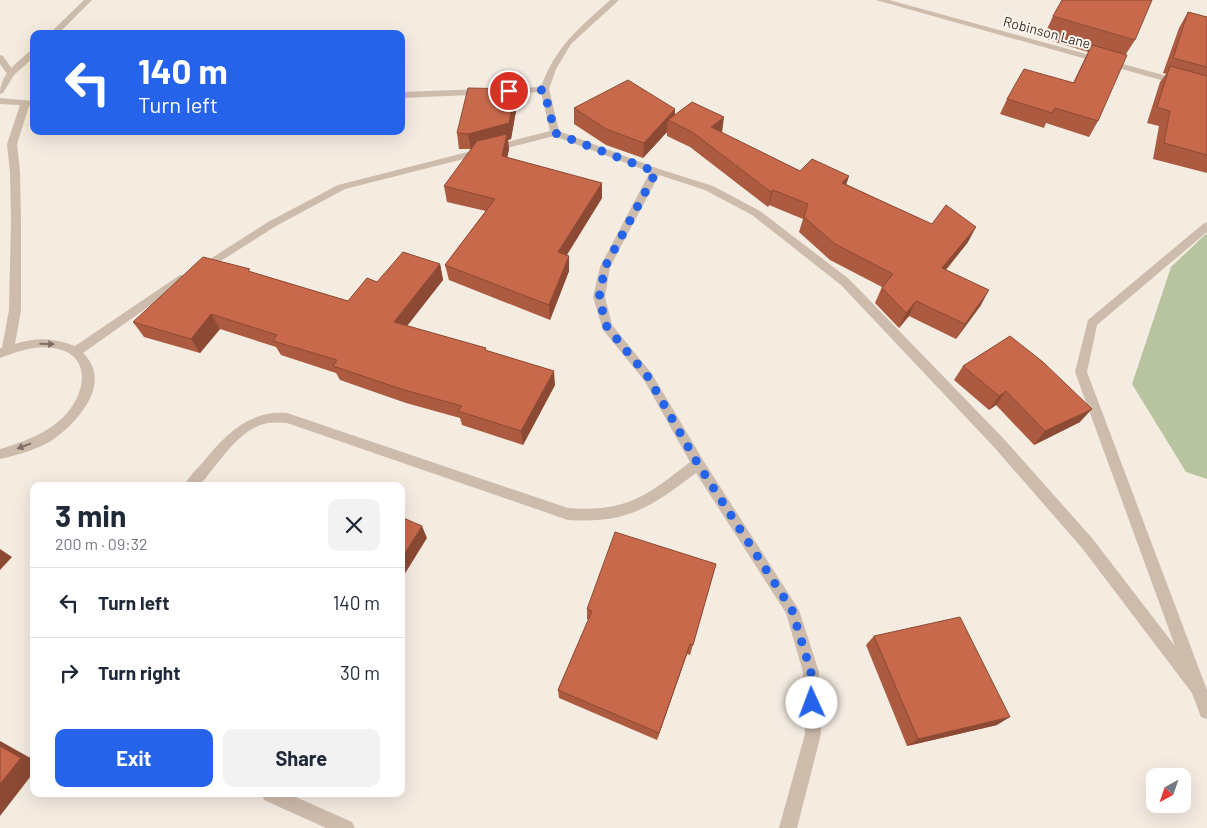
<!DOCTYPE html>
<meta charset="utf-8">
<style>
body{margin:0;font-family:Barlow,sans-serif;background:#f2f2f3;color:#1f2937;height:100vh;display:flex;flex-direction:column;font-size:19px;white-space:nowrap}
*{box-sizing:border-box;margin:0}
p{font-size:16px;color:#747a83}
.icon{flex:none;width:28px;height:28px;fill:none;stroke:currentColor;stroke-width:2;stroke-linecap:round;stroke-linejoin:round}
.map{position:relative;flex:1;overflow:hidden}
.details{position:absolute;left:30px;top:482px;width:375px;height:315px;display:flex;flex-direction:column;background:#fff;border-radius:10px;box-shadow:0 5px 20px #0002}
.details>*{flex:none}
.top-card{position:absolute;left:30px;top:30px;width:375px;height:105px;border-radius:10px;box-shadow:0 5px 20px #0002;background:#2563eb;color:#fff;overflow:hidden}
.needle{width:32px;rotate:220deg}
.buttons{position:absolute;left:1146px;top:768px;display:grid;gap:10px}
.buttons a{display:grid;place-items:center;width:45px;height:45px;border-radius:10px;background:#fff;box-shadow:0 5px 20px #0002;font-size:25px}
.pin{position:absolute;display:grid;place-items:center;width:42px;height:42px;color:#fff;margin:-21px;border:2px solid #fff;border-radius:50%;box-shadow:0 1px 5px #0007}
.me{position:absolute;width:55px;margin:-28px;rotate:358deg;stroke-linejoin:round;filter:drop-shadow(0 0 4px #0008)}
.turn{display:flex;align-items:center;gap:18px;height:105px;padding:0 25px;font-size:22px}
.turn .icon{width:65px;height:65px;stroke-width:2.5}
.turn b{display:block;font-size:35px;line-height:42px}
.round{display:grid;place-items:center;flex:none;width:52px;height:52px;border-radius:10px;background:#f2f2f3}
.summary{display:flex;align-items:center;justify-content:space-between;height:85px;padding:0 25px}
h1{font-size:30px;font-weight:700;line-height:38px}
.primary-button{display:flex;gap:10px;margin-top:auto;padding:10px 25px}
.primary-button a{flex:1;height:58px;border-radius:10px;background:#2563eb;color:#fff;font-size:20px;font-weight:700;line-height:58px;text-align:center}
.primary-button a+a{background:#f2f2f3;color:#1f2937}
ul{padding:0;list-style:none}
li{display:flex;align-items:center;gap:15px;height:70px;padding:0 25px;border-top:1px solid #e0e1e3}
li div{flex:1}
li b{display:block;font-size:19px}
li em{font-style:normal}
.map>svg:first-child{display:block}
</style>
<div class="map">
<svg width="1207" height="828" viewBox="0 0 1207 828">
<rect width="100%" height="100%" fill="#f4ebe1"/>
<path fill="#b8c4a0" d="M1207,233v246l-21,-7 -54,-88 39,-117z"/>
<g fill="none" stroke-linecap="round" stroke-linejoin="round">
<g fill="#cdbbac" fill-rule="evenodd">
<path d="M610,0h9l-48,44 -15,25 -7,20 10,42 100,38 54,17 47,25 89,68 154,159 89,100 83,108 -100,-274 13,-52 115,-96 4,-2v10l-110,93 -10,47 120,318v29l-6,-2 -9,-24 -110,-145 -89,-102 -152,-161 -89,-70 -47,-25 -46,-15 -49,92 -5,30 7,28 40,49 51,86 96,150 20,62 2,62 -24,94h-18l26,-94 -2,-62 -17,-59 -90,-140c-45,34 -69,51 -128,47l-281,-97c-9,-1 -19,-1 -27,2 -26,11 -43,41 -61,61h-15c4,-9 13,-17 19,-24 23,-28 46,-52 84,-49l281,95c59,4 77,-11 122,-46l-46,-82 -41,-50 -10,-33 7,-30 50,-95 -96,-36 -209,53 -69,37 -71,45 -4,1 -5,-4 72,-46 70,-37 212,-54 -9,-39 -140,6v-6l140,-5c16,-43 38,-58 69,-87z"/>
<path d="M876,0h13l318,87v6z"/>
<path d="M0,55l3,1 12,17 -1,2h-6l-8,-11z"/>
<path d="M0,98l34,3v6l-5,-1 -12,38 3,28 1,49v89l-6,34c22,-7 39,-6 60,2l105,-71h8l1,3 -106,75c31,30 -6,70 -32,88 -15,9 -34,14 -51,18v-10c24,-7 51,-17 67,-36 20,-23 24,-60 -14,-65 -19,-3 -36,4 -53,10v-10h2l7,-38 2,-89 -1,-49 -3,-28 13,-39 -20,-1z"/>
<path d="M262,794h27l63,28 3,6h-29l-62,-28z"/>
</g>
<g fill="#cdbbac" fill-rule="evenodd">
<path d="M84,0h8l-34,34h-9z"/>
<path d="M31,50h3v7l-20,18 -11,18 -3,1c0,-20 17,-31 31,-44z"/>
</g>
</g>
<g fill="#ac5a40">
<path d="M1188,12l19,5v156l-54,-14 6,-33 -12,-3 13,-41 6,-8 -3,-1 16,-45z"/>
<path d="M1053,16l82,24 -9,14 -28,67 -9,16 -43,-14 -2,5 -44,-14 7,-15 66,-16 15,-31 -45,-14z"/>
<path d="M516,89l1,16 -6,34 -3,1 1,9 -2,9 95,25v15l-35,57 2,16 -19,49 -101,-40 -4,-15 41,-54 -39,-9 -3,-16 28,-37h-13l-2,-16z"/>
<path d="M574,108l101,1v6l47,18 78,38 49,5 -3,8 122,58 -22,28 35,35 -25,34 -47,-23 -10,12 -24,-25 7,-16 -52,-27 -31,-28 4,-13 -34,-14 -1,2 -78,-60 -23,-11v-4l-24,26 -37,-13 -32,-21z"/>
<path d="M440,264l3,16 -36,46 79,22v2l69,35 -32,60 -61,-20 -2,-7 -54,-15 -66,-23 -4,-7 -55,-18 -5,-8 -56,-18 -20,24 -56,-16 -11,-15 118,-50 97,29 29,-19z"/>
<path d="M963,366l117,56 -46,23 -38,-40 -7,5 -35,-30z"/>
<path d="M716,564l-26,91 -3,-1 -30,86 -98,-42 -1,-8 31,-71h-2v-10z"/>
<path d="M874,636l123,89 -90,21 -41,-101z"/>
</g>
<g fill="#8c4a34">
<path d="M516,89l1,16 -6,34 -3,1 1,9 -5,23 -2,-16 -31,-7 -3,-15z"/>
<path d="M675,109l-1,14 -6,-3 -1,12 -24,26 1,-15z"/>
<path d="M724,117l-2,16 -11,-6z"/>
<path d="M849,176l-5,15 -2,-8z"/>
<path d="M602,183v15l-43,69 -1,-15z"/>
<path d="M773,190l-4,15 -1,2 3,-15z"/>
<path d="M976,227l-8,15 -33,41 7,-15z"/>
<path d="M569,256v15l-19,49 -1,-15z"/>
<path d="M440,264l3,16 -44,56 -5,-14z"/>
<path d="M989,290l-8,15 -25,34 9,-15z"/>
<path d="M916,301l-7,15 -10,12 7,-15z"/>
<path d="M211,314l9,15 -20,24 -9,-14z"/>
<path d="M554,371l1,14 -32,60 -2,-14z"/>
<path d="M1006,391l-10,14 -7,5 10,-14z"/>
<path d="M1092,409l-12,13 -46,23 11,-14z"/>
<path d="M422,526l5,12 -26,42v-21z"/>
<path d="M0,549l12,8 -12,13z"/>
<path d="M690,644l-3,10 -30,86 2,-7z"/>
<path d="M1010,717l-13,8 -90,21 11,-7z"/>
<path d="M0,741l34,19v12l-34,44z"/>
</g>
<g fill="#c8694b" stroke="#8c4a34">
<path d="M1062,0h90l-17,40 -82,-24z"/>
<path d="M1188,12l19,5v50l-34,-9z"/>
<path d="M1092,45l35,10 -29,66 -43,-13 -3,5 -45,-14 17,-30 50,14z"/>
<path d="M1170,66l37,10v79l-43,-12 6,-32 -13,-4z"/>
<path d="M628,80l47,29 -31,34 -38,-14 -32,-21z"/>
<path d="M468,88l48,1 -7,34 -41,11 -11,-1z"/>
<path d="M692,102l32,15 -13,10 89,44 12,-12 37,17 -7,7 90,41 14,-19 30,22 -34,41 47,22 -24,34 -49,-23 -10,12 -24,-25 11,-14 -58,-30 -31,-27 4,-13 -35,-14 -2,2 -79,-60 -24,-12z"/>
<path d="M507,134l-5,22 100,27 -44,69 11,4 -20,49 -104,-40 50,-66 -51,-13 33,-45z"/>
<path d="M403,252l37,12 -46,58 92,26 -1,2 69,21 -33,60 -63,-20 4,-5 -61,-17 -68,-23 4,-6 -64,-19 4,-6 -66,-21 -20,25 -58,-17 70,-65 47,12 -2,2 100,30 19,-23 10,4z"/>
<path d="M1010,336l33,26 49,47 -47,22 -39,-40 -7,5 -36,-30z"/>
<path d="M401,517l21,9 -21,33z"/>
<path d="M615,532l101,32 -23,81 -3,-1 -31,89 -101,-43 34,-79 -5,-2z"/>
<path d="M960,617l50,100 -92,22 -44,-103z"/>
<path d="M0,746l21,12 -21,26z"/>
</g>
<defs><path id="oneway-solid" d="M-6-.8H1V-3.2L6.5 0L1 3.2V.8H-6Z" transform="scale(1.25)"/></defs>
<g fill="#7d6f65">
<use href="#oneway-solid" transform="translate(47 344) rotate(2)"/>
<use href="#oneway-solid" transform="translate(24 446) rotate(159)"/>
</g>
<g fill="none" stroke-linecap="round" stroke-linejoin="round">
<path stroke="#2563eb" stroke-width="9" stroke-dasharray="0 16.2" d="M509,91l35,-1 11,43 101,39 -51,95 -6,31 8,29 41,50 50,87 94,146 19,62 1,31"/>
</g>
<g text-anchor="middle" dominant-baseline="central" stroke-width="4" stroke-linejoin="round" paint-order="stroke">
<g font-size="14" fill="#3b302b" stroke="#fbf5ee">
<text transform="translate(1047 32) rotate(15)">Robinson Lane</text>
</g>
</g>
</svg>
<div class="buttons">
<a><svg class="needle" viewBox="-14 -14 28 28"><path d="M0-13l5 13h-10z" fill="#e53935"/><path d="M0 13l5-13h-10z" fill="#747a83"/></svg></a>
</div>
<div class="pin" style="left:509px;top:91px;background:#d93025"><svg class="icon" aria-label="arrive" viewBox="0 0 24 24"><path d="M6 21V4h12l-3 4 3 4H6"/></svg></div>
<svg class="me" style="left:812px;top:703px" viewBox="-20 -20 40 40"><circle r="19" fill="#fff"/><path d="M0-13L10 11 0 6-10 11z" fill="#2563eb"/></svg>
<div class="top-card">
<div class="turn"><svg class="icon" aria-label="left" viewBox="0 0 24 24"><path d="M17 20v-9H6M10 6l-5 5 5 5"/></svg><div><b>140 m</b>Turn left</div></div>
</div>
<section class="details">
<div class="summary"><div><h1>3 min</h1><p>200 m · 09:32</p></div><a class="round"><svg class="icon" aria-label="close" viewBox="0 0 24 24"><path d="M6 6l12 12M18 6L6 18"/></svg></a></div>
<ul>
<li><svg class="icon" aria-label="left" viewBox="0 0 24 24"><path d="M17 20v-9H6M10 6l-5 5 5 5"/></svg><div><b>Turn left</b></div><em>140 m</em></li>
<li><svg class="icon" aria-label="right" viewBox="0 0 24 24"><path d="M7 20v-9h11M14 6l5 5-5 5"/></svg><div><b>Turn right</b></div><em>30 m</em></li>
</ul>
<div class="primary-button"><a>Exit</a><a>Share</a></div>
</section>
</div>
